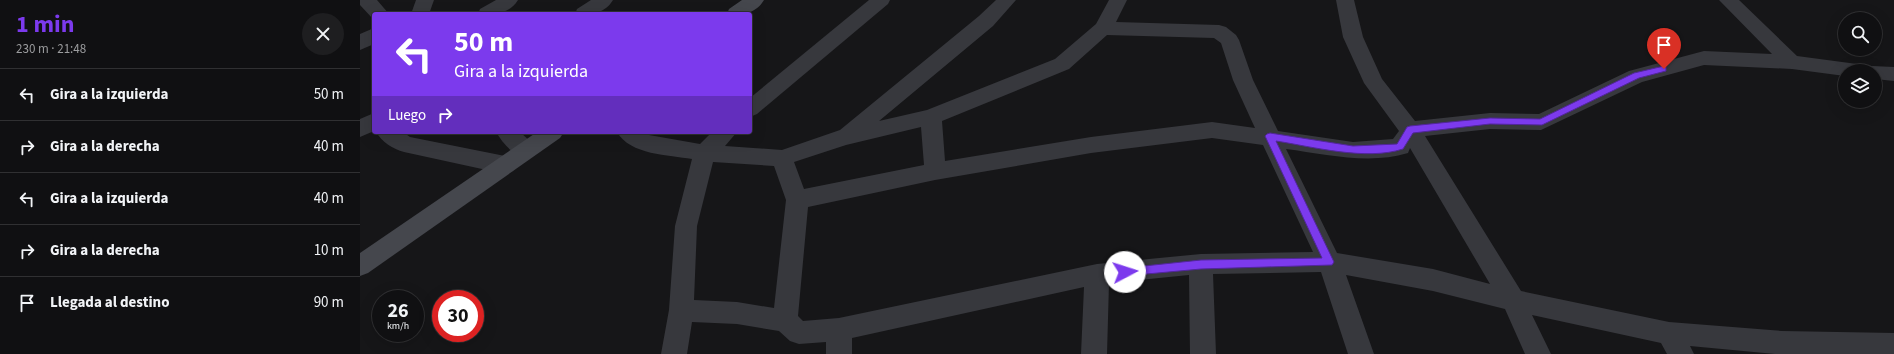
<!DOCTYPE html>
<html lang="es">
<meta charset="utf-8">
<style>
body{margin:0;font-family:"Source Sans 3",sans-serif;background:#1e1e20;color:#f1f3f6;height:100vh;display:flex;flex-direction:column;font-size:15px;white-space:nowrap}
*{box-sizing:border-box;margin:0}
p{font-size:13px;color:#9c9d9f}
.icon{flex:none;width:22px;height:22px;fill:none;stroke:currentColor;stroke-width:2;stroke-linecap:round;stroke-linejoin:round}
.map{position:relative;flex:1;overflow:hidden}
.side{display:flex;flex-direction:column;background:#101012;width:360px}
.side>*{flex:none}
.top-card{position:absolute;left:12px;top:12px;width:380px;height:122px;border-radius:4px;box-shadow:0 4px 16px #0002,0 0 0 1px #303032;background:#7c3aed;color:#fff;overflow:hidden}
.buttons{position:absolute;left:1478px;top:12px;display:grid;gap:8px}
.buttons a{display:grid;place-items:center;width:44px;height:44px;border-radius:50%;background:#101012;box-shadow:0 4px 16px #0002,0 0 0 1px #303032;font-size:20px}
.speed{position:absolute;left:12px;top:290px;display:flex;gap:8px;font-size:20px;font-weight:700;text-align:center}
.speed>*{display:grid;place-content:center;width:52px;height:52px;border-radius:50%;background:#101012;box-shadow:0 4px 16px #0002,0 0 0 1px #303032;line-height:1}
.speed small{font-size:10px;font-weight:400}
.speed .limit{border:6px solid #d22;background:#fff;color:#111}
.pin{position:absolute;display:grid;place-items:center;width:34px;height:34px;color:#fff;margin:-41px -17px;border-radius:50% 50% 50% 0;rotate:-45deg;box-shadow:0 0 4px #0007}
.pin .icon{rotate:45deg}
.me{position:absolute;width:44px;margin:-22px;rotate:85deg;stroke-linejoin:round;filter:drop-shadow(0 0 3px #0008)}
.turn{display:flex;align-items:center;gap:14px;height:84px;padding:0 16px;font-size:18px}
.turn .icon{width:52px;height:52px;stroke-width:2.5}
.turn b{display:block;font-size:28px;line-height:34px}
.then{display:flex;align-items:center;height:38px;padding:0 16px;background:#0003;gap:8px;font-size:15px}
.round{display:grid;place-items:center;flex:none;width:42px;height:42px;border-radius:21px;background:#1e1e20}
.overview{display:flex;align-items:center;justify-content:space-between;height:68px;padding:0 16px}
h1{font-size:24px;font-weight:700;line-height:30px;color:#7c3aed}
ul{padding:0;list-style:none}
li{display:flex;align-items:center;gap:12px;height:52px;padding:0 16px;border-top:1px solid #303032}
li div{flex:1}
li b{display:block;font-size:15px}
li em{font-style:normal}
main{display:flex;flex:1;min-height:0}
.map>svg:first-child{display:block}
</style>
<main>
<section class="side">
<div class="overview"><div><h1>1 min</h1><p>230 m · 21:48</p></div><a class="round"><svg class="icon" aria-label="close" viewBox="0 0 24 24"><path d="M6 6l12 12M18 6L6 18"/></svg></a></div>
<ul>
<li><svg class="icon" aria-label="left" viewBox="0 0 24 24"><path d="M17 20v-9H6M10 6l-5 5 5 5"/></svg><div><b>Gira a la izquierda</b></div><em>50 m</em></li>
<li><svg class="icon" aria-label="right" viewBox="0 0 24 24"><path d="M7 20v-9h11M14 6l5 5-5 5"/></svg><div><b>Gira a la derecha</b></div><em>40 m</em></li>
<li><svg class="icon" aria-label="left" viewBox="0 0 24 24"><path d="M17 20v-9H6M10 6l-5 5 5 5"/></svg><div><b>Gira a la izquierda</b></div><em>40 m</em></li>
<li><svg class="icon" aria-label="right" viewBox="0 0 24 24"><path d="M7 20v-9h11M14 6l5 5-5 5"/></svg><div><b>Gira a la derecha</b></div><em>10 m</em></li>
<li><svg class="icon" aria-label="arrive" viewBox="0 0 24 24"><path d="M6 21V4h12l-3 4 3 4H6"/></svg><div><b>Llegada al destino</b></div><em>90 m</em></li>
</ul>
</section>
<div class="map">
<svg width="1534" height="354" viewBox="0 0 1534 354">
<rect width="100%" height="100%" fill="#161618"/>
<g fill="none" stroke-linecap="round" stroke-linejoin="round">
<g fill="#37383d" fill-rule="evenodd">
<path d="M0,0h17l12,14h-15l-1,5 -13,-14z"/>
<path d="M56,0h18l-5,14h-18z"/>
<path d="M136,0h22c-9,15 -25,14 -40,14l2,-5z"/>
<path d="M231,0h22c-9,15 -23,14 -38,14l2,-5z"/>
<path d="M509,0h21l-2,4 -131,110 -7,3v-19z"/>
<path d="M636,0h20l-23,26 -114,95 48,-11 128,-51 41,-35 13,-24h18l-11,22 103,3 7,2 10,8 3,5 14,40 25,51 75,11 40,-3 6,-8 -35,-48 -21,-46 -7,-37h18l9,37 19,42 33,42 75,-8 49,1 90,-43 75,-20 68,3 -53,-54h20l58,56 75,10 22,1v14l-19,-2v-8h-30v5l-53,-7 -88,-4 -62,17 -101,48 -51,-1 -65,7 96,155 148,31 113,9 112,2v21h-119l-85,-8 4,8h-27l-6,-11 -129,-28 19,39h-26l-20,-45 -72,-18 -87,-16 28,79h-26l-27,-82 -108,2 3,80h-26l-1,-79 -80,8 -2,71h-26l3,-67 -232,51v16h-26v-12l-27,2 -9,-3 -11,-10 -42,-7 -45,-2 -5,32h-26l8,-44 6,-84 17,-67c-23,-4 -62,-4 -75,-27h28l4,3 51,9 12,-12h25l-12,14 57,4 58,-20 139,-114zM747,35l107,3 7,5 12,37 22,48 -43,-6 -121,15 -146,24 -3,-40 127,-52zM561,127l3,38 -120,24 -10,-27 52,-17zM852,138l51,7 50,107 -112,2 -104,10 -258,54 -36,3 -5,-5 10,-109 127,-27 156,-27zM1050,148l80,136 -57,-15 -96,-16 -51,-104c39,5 83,16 122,4zM353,162l61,4 12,34 -12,108 -37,-6 -43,-2 3,-74z"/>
<path d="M14,28v16l-14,6v-16z"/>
<path d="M14,113v18l-14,6v-18z"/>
<path d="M16,132h27l7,5 95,19 8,3 3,6 -3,6 -8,3 -101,-22c-11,-3 -22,-10 -28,-20z"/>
<path d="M136,132h24l13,12 3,6 -3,6c-16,5 -29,-11 -37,-24z"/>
</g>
<g fill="#45474d" fill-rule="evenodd">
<path d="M382,0h22c-9,15 -22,14 -37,14l2,-5z"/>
<path d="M177,132h27l-4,6 -192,135 -8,3v-23z"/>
</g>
</g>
<path fill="#7c3aed" stroke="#51269a" d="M1304,66l2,1v4l-27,7 -97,47 -52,-1 -77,9 -10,16c-37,12 -89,-2 -127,-8l58,121 -2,3 -131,4 -76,7 -5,-4 5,-4 76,-8 121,-2 -57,-122 2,-2 3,-1 83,13 44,-2 10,-17 3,-1 80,-8 50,1 94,-46z"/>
</svg>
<div class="buttons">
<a><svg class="icon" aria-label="search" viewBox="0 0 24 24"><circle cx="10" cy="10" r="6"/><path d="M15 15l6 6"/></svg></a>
<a><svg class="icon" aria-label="layers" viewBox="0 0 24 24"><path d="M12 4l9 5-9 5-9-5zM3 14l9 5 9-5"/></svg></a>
</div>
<div class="speed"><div>26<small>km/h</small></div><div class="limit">30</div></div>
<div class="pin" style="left:1304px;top:69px;background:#d93025"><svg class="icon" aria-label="arrive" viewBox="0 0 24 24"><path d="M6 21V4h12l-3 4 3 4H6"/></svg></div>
<svg class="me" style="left:765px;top:272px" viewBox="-20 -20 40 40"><circle r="19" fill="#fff"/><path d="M0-13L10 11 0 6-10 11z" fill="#7c3aed"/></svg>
<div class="top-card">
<div class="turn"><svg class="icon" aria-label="left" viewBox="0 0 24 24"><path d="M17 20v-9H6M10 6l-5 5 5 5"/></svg><div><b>50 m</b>Gira a la izquierda</div></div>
<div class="then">Luego<svg class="icon" aria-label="right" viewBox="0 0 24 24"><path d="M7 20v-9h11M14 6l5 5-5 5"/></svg></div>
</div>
</div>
</main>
